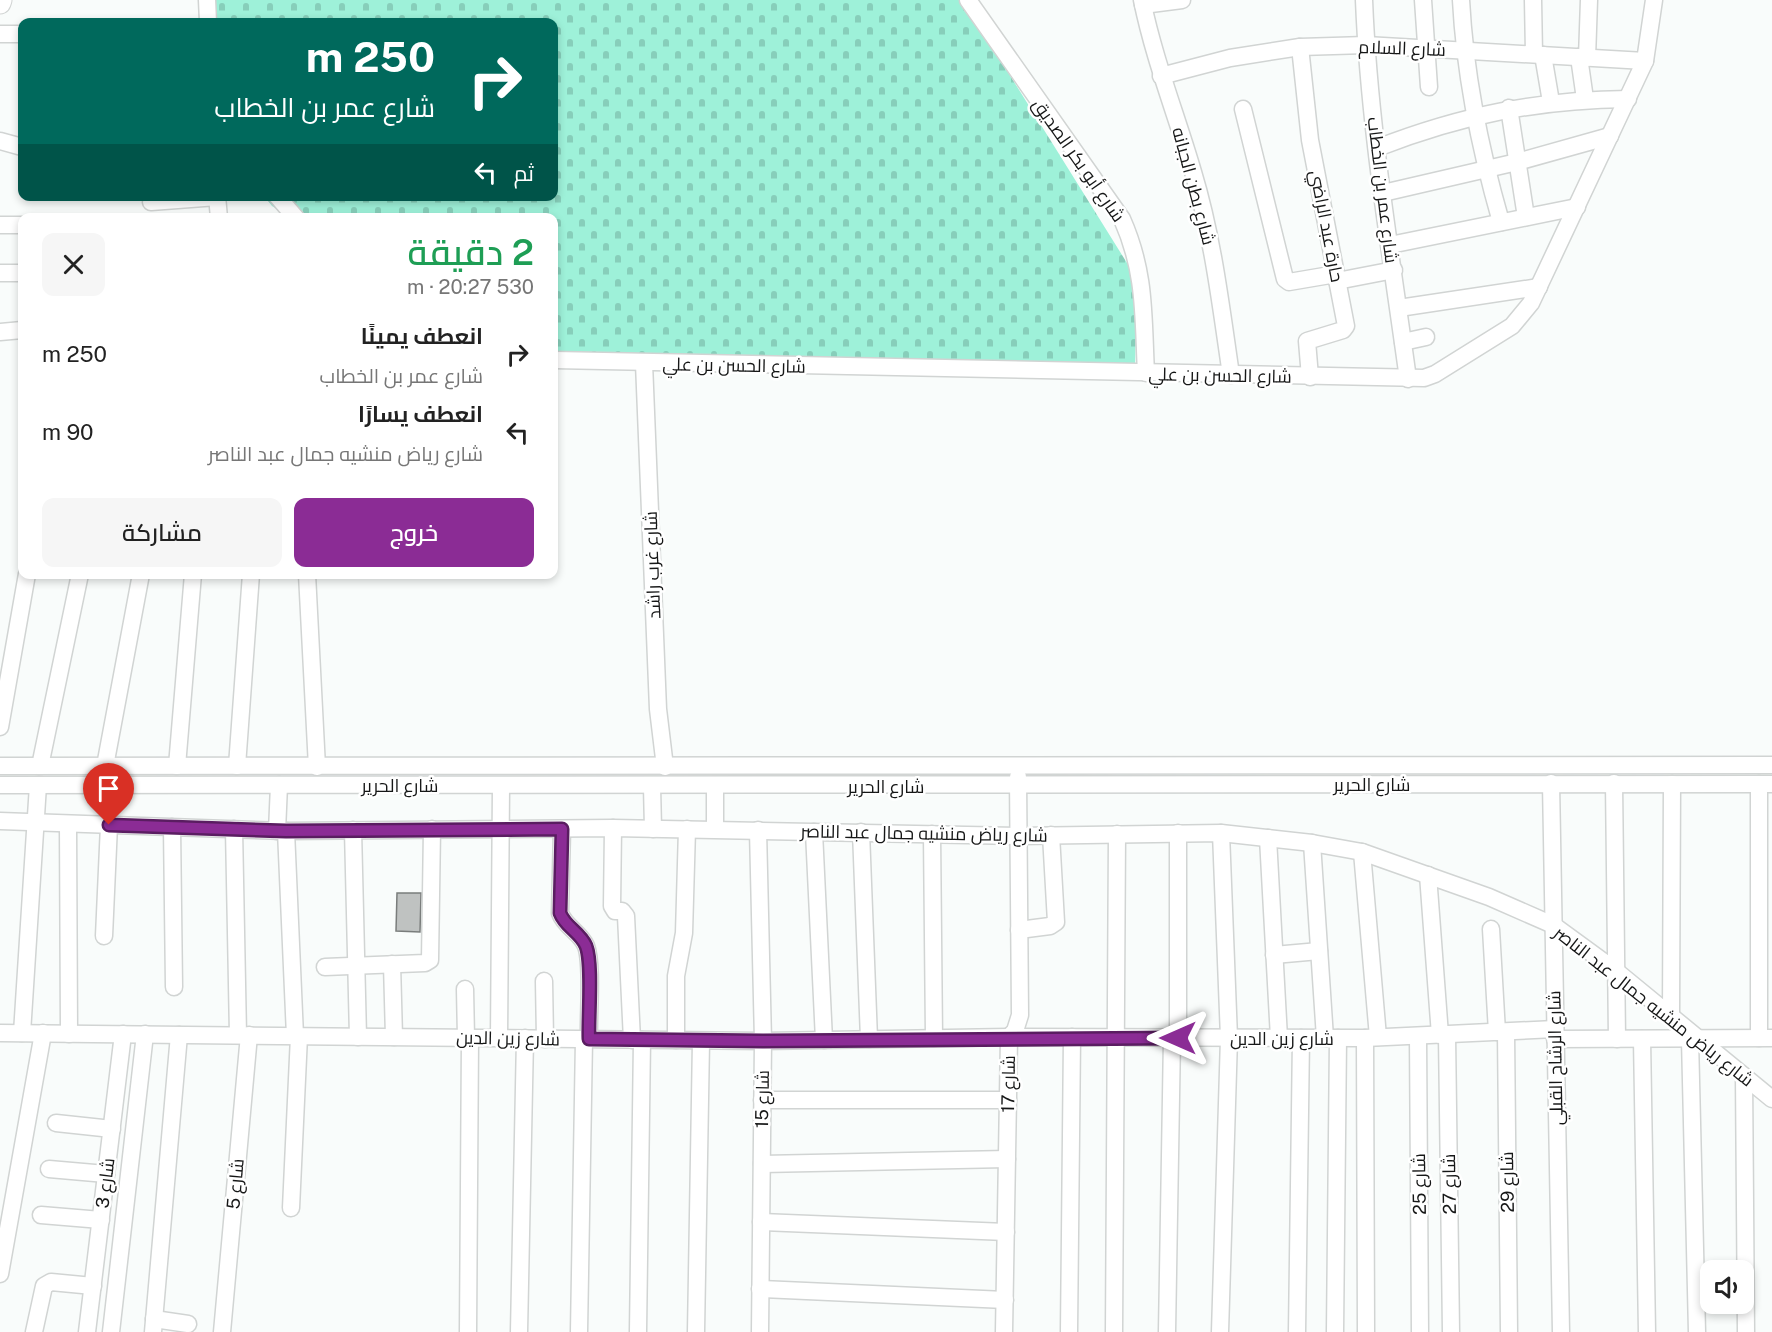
<!DOCTYPE html>
<html lang="ar">
<meta charset="utf-8">
<style>
body{margin:0;font-family:"Public Sans",Cairo,sans-serif;background:#f6f6f6;color:#222;direction:rtl;height:100vh;display:flex;flex-direction:column;font-size:22px;white-space:nowrap}
*{box-sizing:border-box;margin:0}
p{font-size:20px;color:#767676}
.icon{flex:none;width:33px;height:33px;fill:none;stroke:currentColor;stroke-width:2;stroke-linecap:round;stroke-linejoin:round}
.map{position:relative;flex:1;overflow:hidden;direction:ltr}
.details{position:absolute;left:18px;top:213px;width:540px;height:366px;display:flex;flex-direction:column;background:#fff;border-radius:12px;box-shadow:0 3px 9px #0003;direction:rtl}
.details>*{flex:none}
.banner{position:absolute;left:18px;top:18px;width:540px;height:183px;border-radius:12px;box-shadow:0 3px 9px #0003;direction:rtl;background:#00695c;color:#fff;overflow:hidden}
.controls{position:absolute;left:1700px;top:1260px;display:grid;gap:12px}
.controls a{display:grid;place-items:center;width:54px;height:54px;border-radius:12px;background:#fff;box-shadow:0 3px 9px #0003;font-size:30px}
.pin{position:absolute;display:grid;place-items:center;width:51px;height:51px;color:#fff;margin:-62px -26px;border-radius:50% 50% 50% 0;rotate:-45deg;box-shadow:0 0 6px #0007}
.pin .icon{rotate:45deg}
.me{position:absolute;width:66px;margin:-33px;rotate:270deg;stroke-linejoin:round;filter:drop-shadow(0 0 4px #0008)}
.turn{display:flex;align-items:center;gap:21px;height:126px;padding:0 24px;font-size:27px}
.turn .icon{width:78px;height:78px;stroke-width:2.5}
.turn b{display:block;font-size:42px;line-height:51px}
.then{display:flex;align-items:center;height:57px;padding:0 24px;background:#0003;gap:12px;font-size:22px}
.round{display:grid;place-items:center;flex:none;width:63px;height:63px;border-radius:12px;background:#f6f6f6}
.overview{display:flex;align-items:center;justify-content:space-between;height:102px;padding:0 24px}
h1{font-size:36px;font-weight:600;line-height:45px;color:#1e9e55}
.cta{display:flex;gap:12px;margin-top:auto;padding:12px 24px}
.cta a{flex:1;height:69px;border-radius:12px;background:#8b2c95;color:#fff;font-size:24px;font-weight:600;line-height:69px;text-align:center}
.cta a+a{background:#f6f6f6;color:#222}
ul{padding:0;list-style:none}
li{display:flex;align-items:center;gap:18px;height:78px;padding:0 24px}
li div{flex:1}
li b{display:block;font-size:22px}
li em{font-style:normal}
.map>svg:first-child{display:block}
</style>
<div class="map">
<svg width="1772" height="1332" viewBox="0 0 1772 1332">
<defs>
<pattern id="cemetery-stones" width="16" height="16" patternUnits="userSpaceOnUse" patternTransform="scale(1.5)"><rect width="16" height="16" fill="#9ef1d9"/><path d="M2 7V4a2 2 0 0 1 4 0v3zM10 15v-3a2 2 0 0 1 4 0v3z" fill="#87ceba"/></pattern>
</defs>
<rect width="100%" height="100%" fill="#f9fcfb"/>
<path fill="url(#cemetery-stones)" d="M207,0h756l174,279 -2,90 -581,-13v-138l-264,-1 -18,-11 -7,-9 289,-1v-174h-345z"/>
<path fill="#bfc2c1" stroke="#7a7d7c" stroke-width="1.5" d="M397,893h24l-1,39 -24,-1z"/>
<g fill="none" stroke-linecap="round" stroke-linejoin="round">
<defs>
<g id="minor">
<path d="M207,0l1,22"/>
<path d="M968,0l154,219c24,54 21,97 24,154"/>
<path d="M1142,0c12,59 34,114 51,172 20,66 28,135 38,203"/>
<path d="M1364,0c5,127 27,254 44,379"/>
<path d="M1423,0l6,87"/>
<path d="M1461,0c4,77 19,149 40,222"/>
<path d="M1533,0l1,54"/>
<path d="M1143,5l39,-5"/>
<path d="M0,34h22"/>
<path d="M1300,47l10,93 36,186 -3,4 -36,11 3,36"/>
<path d="M1543,55l8,47"/>
<path d="M1579,57l6,42"/>
<path d="M1587,58l2,-58"/>
<path d="M1161,76l69,-18 70,-11 66,-2 279,16"/>
<path d="M1509,108l17,109"/>
<path d="M1243,109l42,170 4,3 47,-8"/>
<path d="M0,141l22,6"/>
<path d="M1377,148c85,-33 160,-48 251,-49"/>
<path d="M1383,193l134,-31 93,-26"/>
<path d="M217,196l2,22"/>
<path d="M277,196l19,22"/>
<path d="M151,202l66,-5"/>
<path d="M0,225h22"/>
<path d="M1390,245l187,-38"/>
<path d="M0,273h22"/>
<path d="M1337,281l57,-11"/>
<path d="M1399,308l140,-21"/>
<path d="M0,332l22,-2"/>
<path d="M1403,342l23,-5"/>
<path d="M554,360l870,18 11,-4 77,-48 19,-23 114,-242 9,-61"/>
<path d="M644,363l14,346 7,58"/>
<path d="M307,574l10,193"/>
<path d="M0,727l27,-153"/>
<path d="M0,766l1772,-1"/>
<path d="M40,766l40,-192"/>
<path d="M105,766l36,-192"/>
<path d="M177,766l16,-192"/>
<path d="M237,766l14,-192"/>
<path d="M1551,783l10,549"/>
<path d="M1614,783l3,256"/>
<path d="M0,785l1772,-1"/>
<path d="M652,786l1,43"/>
<path d="M715,786v43"/>
<path d="M0,821l286,10 327,-3 406,8 202,-3 91,10 50,9 127,45 64,28 63,46 156,128"/>
<path d="M68,824l1,210"/>
<path d="M172,827l2,160"/>
<path d="M613,828l-1,78 3,5h7l4,5 6,124"/>
<path d="M234,829l4,206"/>
<path d="M562,829l-2,84c5,14 20,19 26,33 7,19 2,70 3,93"/>
<path d="M353,830l5,207"/>
<path d="M758,830l5,211 -3,291"/>
<path d="M277,831l2,-46"/>
<path d="M286,831l9,205"/>
<path d="M814,832l10,208"/>
<path d="M861,832l8,207"/>
<path d="M1178,833v205"/>
<path d="M932,834l2,204"/>
<path d="M1268,838l11,200"/>
<path d="M1312,843l13,195"/>
<path d="M1362,852l16,185"/>
<path d="M1428,875l12,160"/>
<path d="M1491,929l6,103"/>
<path d="M1019,930l31,-4 6,-4 -5,-87"/>
<path d="M104,936l5,-111"/>
<path d="M1274,955l45,-4"/>
<path d="M392,964l2,73"/>
<path d="M325,967l100,-4 5,-3 2,-131"/>
<path d="M544,981l1,58"/>
<path d="M465,989l1,49"/>
<path d="M1671,1016l1,-232"/>
<path d="M1506,1032l3,300"/>
<path d="M0,1033l763,8 246,-4 356,1 190,-9"/>
<path d="M22,1033l16,-248"/>
<path d="M1447,1035l4,297"/>
<path d="M1418,1036l2,296"/>
<path d="M499,1038l2,-252"/>
<path d="M1365,1038l1,294"/>
<path d="M1759,1038v-254"/>
<path d="M1555,1039l217,-1"/>
<path d="M1642,1039l5,293"/>
<path d="M1690,1039l7,293"/>
<path d="M676,1040v-64l8,-43 3,-104"/>
<path d="M1744,1076l2,256"/>
<path d="M762,1100h246"/>
<path d="M56,1123l56,6"/>
<path d="M762,1164l245,-5"/>
<path d="M49,1169l57,5"/>
<path d="M291,1208l8,-172"/>
<path d="M41,1215l60,5"/>
<path d="M761,1222l245,10"/>
<path d="M0,1274l43,-241"/>
<path d="M760,1289l245,11"/>
<path d="M154,1319l34,5"/>
<path d="M34,1332l10,-46 7,-4 42,4"/>
<path d="M87,1332l36,-298"/>
<path d="M111,1332l34,-298"/>
<path d="M153,1332l26,-297"/>
<path d="M222,1332l27,-297"/>
<path d="M468,1332l2,-294"/>
<path d="M519,1332l6,-294"/>
<path d="M579,1332l5,-293"/>
<path d="M638,1332l4,-292"/>
<path d="M696,1332l5,-291"/>
<path d="M1004,1332l5,-295 6,-6 5,-16 -2,-238"/>
<path d="M1069,1332l3,-295"/>
<path d="M1114,1332l3,-498"/>
<path d="M1167,1332l5,-294"/>
<path d="M1220,1332l9,-294 -8,-205"/>
<path d="M1297,1332l4,-294"/>
<path d="M1335,1332l3,-294"/>
</g>
<path id="major" d="M0,3l1,-3"/>
</defs>
<use href="#minor" stroke="#d1d4d3" stroke-width="19"/>
<use href="#major" stroke="#d1d4d3" stroke-width="23"/>
<use href="#minor" stroke="#fff" stroke-width="16"/>
<use href="#major" stroke="#fff" stroke-width="21"/>
</g>
<g fill="none" stroke-linecap="round" stroke-linejoin="round">
<defs>
<path id="route" d="M109,825l177,6 276,-2 -2,84c5,14 20,19 26,33 7,18 2,71 3,93l174,2 415,-3"/>
</defs>
<use href="#route" stroke="#5a1d61" stroke-width="15"/>
<use href="#route" stroke="#8b2c95" stroke-width="10"/>
</g>
<g text-anchor="middle" dominant-baseline="central" stroke-width="5" stroke-linejoin="round" paint-order="stroke">
<g font-size="18" fill="#161717" stroke="#fff">
<text transform="translate(1402 48) rotate(2)">شارع السلام</text>
<text transform="translate(1079 160) rotate(55)">شارع أبو بكر الصديق</text>
<text transform="translate(1194 186) rotate(75)">شارع بطن الجبانه</text>
<text transform="translate(1383 190) rotate(83)">شارع عمر بن الخطاب</text>
<text transform="translate(1327 226) rotate(79)">حارة عبد الراضي</text>
<text transform="translate(734 365) rotate(1)">شارع الحسن بن علي</text>
<text transform="translate(1220 375) rotate(1)">شارع الحسن بن علي</text>
<text transform="translate(652 565) rotate(-92)">شارع غرب راشد</text>
<text x="1372" y="784">شارع الحرير</text>
<text x="400" y="785">شارع الحرير</text>
<text x="886" y="786">شارع الحرير</text>
<text transform="translate(924 833) rotate(1)">شارع رياض منشيه جمال عبد الناصر</text>
<text transform="translate(1654 1006) rotate(38)">شارع رياض منشيه جمال عبد الناصر</text>
<text transform="translate(508 1038) rotate(1)">شارع زين الدين</text>
<text x="1282" y="1038">شارع زين الدين</text>
<text transform="translate(1555 1058) rotate(-91)">شارع الرشاح القبلي</text>
<text transform="translate(1008 1084) rotate(-89)">شارع 17</text>
<text transform="translate(762 1099) rotate(-89)">شارع 15</text>
<text transform="translate(1507 1182) rotate(-91)">شارع 29</text>
<text transform="translate(105 1183) rotate(-83)">شارع 3</text>
<text transform="translate(235 1184) rotate(-85)">شارع 5</text>
<text transform="translate(1419 1184) rotate(-91)">شارع 25</text>
<text transform="translate(1449 1184) rotate(-91)">شارع 27</text>
</g>
</g>
</svg>
<div class="controls">
<a><svg class="icon" aria-label="sound" viewBox="0 0 24 24"><path d="M4 9h4l5-4v14l-5-4H4zM17 9q2 3 0 6"/></svg></a>
</div>
<div class="pin" style="left:109px;top:825px;background:#d93025"><svg class="icon" aria-label="arrive" viewBox="0 0 24 24"><path d="M6 21V4h12l-3 4 3 4H6"/></svg></div>
<svg class="me" style="left:1178px;top:1038px" viewBox="-20 -20 40 40"><path d="M0-17L14 15 0 8-14 15z" fill="#8b2c95" stroke="#fff" stroke-width="4"/></svg>
<div class="banner">
<div class="turn"><svg class="icon" aria-label="right" viewBox="0 0 24 24"><path d="M7 20v-9h11M14 6l5 5-5 5"/></svg><div><b>250 m</b>شارع عمر بن الخطاب</div></div>
<div class="then">ثم<svg class="icon" aria-label="left" viewBox="0 0 24 24"><path d="M17 20v-9H6M10 6l-5 5 5 5"/></svg></div>
</div>
<section class="details">
<div class="overview"><div><h1>2 دقيقة</h1><p>530 m · 20:27</p></div><a class="round"><svg class="icon" aria-label="close" viewBox="0 0 24 24"><path d="M6 6l12 12M18 6L6 18"/></svg></a></div>
<ul>
<li><svg class="icon" aria-label="right" viewBox="0 0 24 24"><path d="M7 20v-9h11M14 6l5 5-5 5"/></svg><div><b>انعطف يمينًا</b><p>شارع عمر بن الخطاب</p></div><em>250 m</em></li>
<li><svg class="icon" aria-label="left" viewBox="0 0 24 24"><path d="M17 20v-9H6M10 6l-5 5 5 5"/></svg><div><b>انعطف يسارًا</b><p>شارع رياض منشيه جمال عبد الناصر</p></div><em>90 m</em></li>
</ul>
<div class="cta"><a>خروج</a><a>مشاركة</a></div>
</section>
</div>
